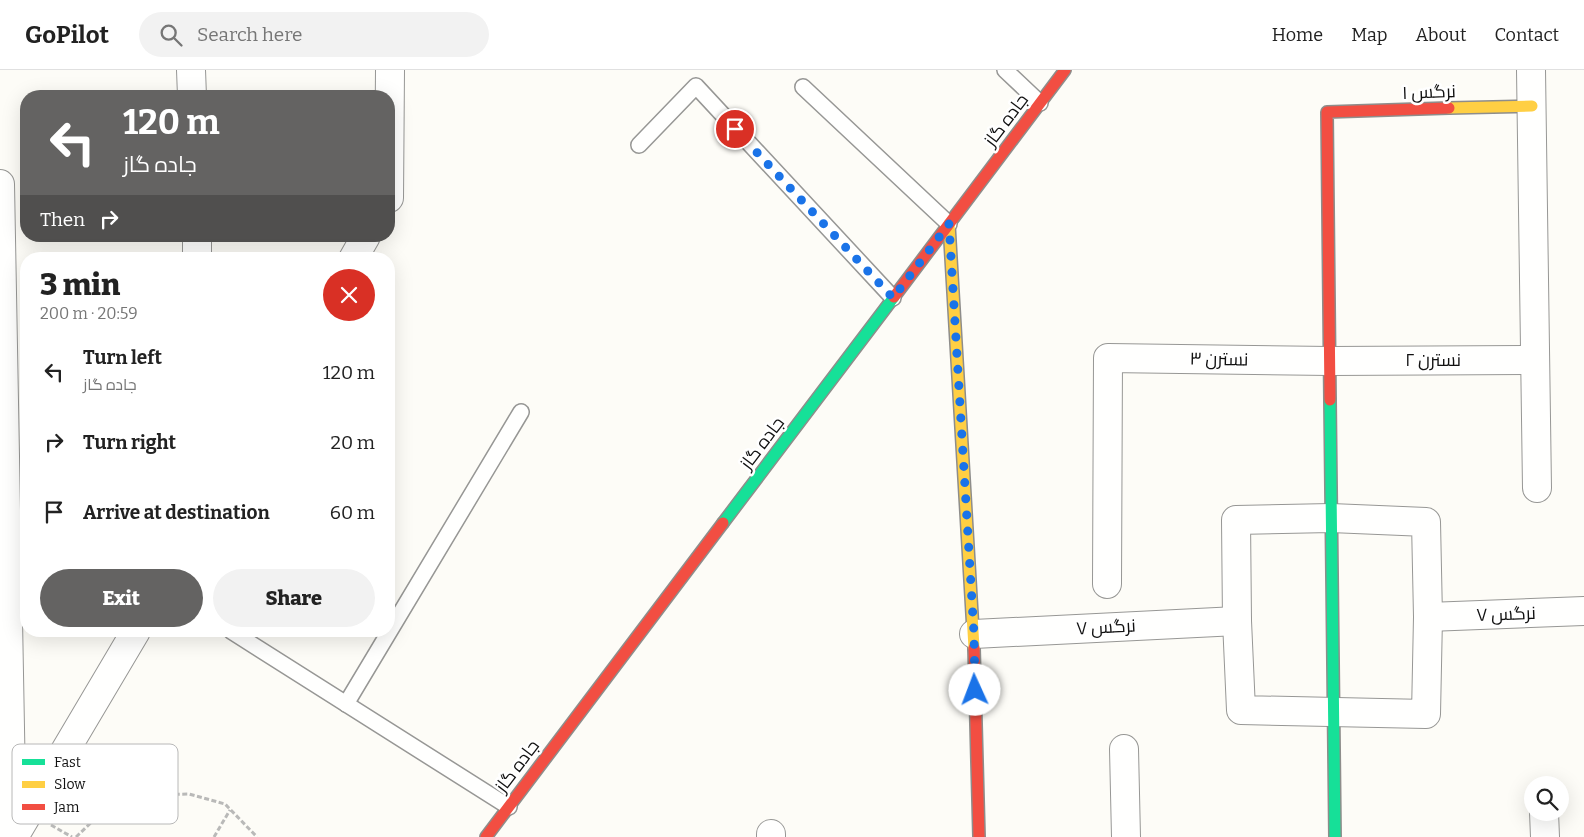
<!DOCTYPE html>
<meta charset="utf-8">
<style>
body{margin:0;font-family:Bitter,Cairo,serif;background:#f2f2f2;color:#222;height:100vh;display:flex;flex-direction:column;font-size:19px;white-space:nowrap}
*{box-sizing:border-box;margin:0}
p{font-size:16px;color:#767676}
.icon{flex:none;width:28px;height:28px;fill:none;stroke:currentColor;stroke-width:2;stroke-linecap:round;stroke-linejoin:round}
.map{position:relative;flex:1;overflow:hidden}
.sheet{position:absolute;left:20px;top:182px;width:375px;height:385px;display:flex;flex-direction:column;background:#fff;border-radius:20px;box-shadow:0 5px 20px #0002}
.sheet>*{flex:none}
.top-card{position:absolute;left:20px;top:20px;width:375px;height:152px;border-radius:20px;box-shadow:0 5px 20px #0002;background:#646362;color:#fff;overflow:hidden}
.controls{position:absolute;left:1524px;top:706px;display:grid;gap:10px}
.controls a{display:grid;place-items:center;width:45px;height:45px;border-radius:50%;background:#fff;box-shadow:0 5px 20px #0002;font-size:25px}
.pin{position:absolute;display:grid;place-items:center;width:42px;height:42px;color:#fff;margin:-21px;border:2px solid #fff;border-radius:50%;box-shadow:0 1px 5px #0007}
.me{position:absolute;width:55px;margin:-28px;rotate:358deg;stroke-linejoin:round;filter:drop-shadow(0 0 4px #0008)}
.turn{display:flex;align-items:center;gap:18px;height:105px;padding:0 20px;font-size:22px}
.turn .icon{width:65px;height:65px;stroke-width:2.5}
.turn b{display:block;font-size:35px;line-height:42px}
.then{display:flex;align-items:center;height:48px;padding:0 20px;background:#0003;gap:10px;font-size:19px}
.round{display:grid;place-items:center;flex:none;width:52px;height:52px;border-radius:26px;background:#f2f2f2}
.head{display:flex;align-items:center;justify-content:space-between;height:85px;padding:0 20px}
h1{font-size:30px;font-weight:800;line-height:38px}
.action{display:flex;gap:10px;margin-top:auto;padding:10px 20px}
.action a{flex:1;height:58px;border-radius:30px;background:#646362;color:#fff;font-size:20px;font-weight:800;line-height:58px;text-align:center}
.action a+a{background:#f2f2f2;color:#222}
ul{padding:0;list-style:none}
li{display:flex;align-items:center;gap:15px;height:70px;padding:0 20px}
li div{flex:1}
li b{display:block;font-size:19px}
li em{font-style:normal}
header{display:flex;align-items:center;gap:30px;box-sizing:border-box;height:70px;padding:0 25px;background:#fff;border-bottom:1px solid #e0e0e0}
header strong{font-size:24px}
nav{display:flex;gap:28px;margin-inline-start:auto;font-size:18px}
.search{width:350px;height:45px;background:#f2f2f2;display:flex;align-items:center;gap:12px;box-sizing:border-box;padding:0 18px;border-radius:28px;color:#767676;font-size:19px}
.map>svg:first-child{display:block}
</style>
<header>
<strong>GoPilot</strong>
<div class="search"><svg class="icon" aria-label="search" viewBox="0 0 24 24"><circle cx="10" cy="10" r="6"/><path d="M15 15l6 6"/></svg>Search here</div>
<nav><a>Home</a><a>Map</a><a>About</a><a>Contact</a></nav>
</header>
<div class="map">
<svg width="1584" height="767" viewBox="0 0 1584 767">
<rect width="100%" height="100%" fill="#fdfcf7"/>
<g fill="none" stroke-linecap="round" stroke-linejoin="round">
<defs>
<g id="lane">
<path d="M1005,0l35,33"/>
<path d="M803,17l146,137"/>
<path d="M639,75l57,-59 197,212"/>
<path d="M231,561l278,176"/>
<path d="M346,634l175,-292"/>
</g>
<g id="street">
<path d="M191,0l1,26"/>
<path d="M1531,0l6,418"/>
<path d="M0,114l12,653"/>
<path d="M389,128l1,-128"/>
<path d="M197,166v23"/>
<path d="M353,189l13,-23"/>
<path d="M1331,448l95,4 2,95 -2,97 -185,-4 -4,-89 -1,-101z"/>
<path d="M1107,514l1,-226 222,3 205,-1"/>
<path d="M1428,547l156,-6"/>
<path d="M974,564l263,-13"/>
<path d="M1124,679l2,88"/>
<path d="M1544,742l1,25"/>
<path d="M771,764v3"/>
<path d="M14,767l122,-206"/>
</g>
<g id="fast">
<path d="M1330,330l5,437"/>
<path d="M723,453l171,-226"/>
</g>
<g id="slow">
<path d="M1449,38l83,-2"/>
<path d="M949,154l25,424"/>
</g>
<g id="jam">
<path d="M894,227l171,-227"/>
<path d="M1330,330l-3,-288 122,-4"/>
<path d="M974,578l5,189"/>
<path d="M486,767l237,-314"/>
</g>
</defs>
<use href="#lane" stroke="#979795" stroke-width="18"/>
<use href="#street" stroke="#979795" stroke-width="30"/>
<use href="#fast" stroke="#8e8d8b" stroke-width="14"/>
<use href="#slow" stroke="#8e8d8b" stroke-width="14"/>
<use href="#jam" stroke="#8e8d8b" stroke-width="14"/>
<g stroke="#b9b9b8" stroke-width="3" stroke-dasharray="5 2.5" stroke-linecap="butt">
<path d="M51,755l21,12"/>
<path d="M76,767l24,-23 38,-19 51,-1 36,10 32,33"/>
<path d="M214,767l16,-27"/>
</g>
<use href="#lane" stroke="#fffffe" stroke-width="15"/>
<use href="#street" stroke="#fffffe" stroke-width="28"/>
<use href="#fast" stroke="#16e098" stroke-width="11"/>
<use href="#slow" stroke="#ffcf43" stroke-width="11"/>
<use href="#jam" stroke="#f24e42" stroke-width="11"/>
</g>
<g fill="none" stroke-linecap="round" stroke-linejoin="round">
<path stroke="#1a73e8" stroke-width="9" stroke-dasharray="0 16.2" d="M735,59l158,169 56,-74 25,410 1,56"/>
</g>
<g text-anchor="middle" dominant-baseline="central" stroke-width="5" stroke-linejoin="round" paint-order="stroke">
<g font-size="18" fill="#111" stroke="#fff">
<text transform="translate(1429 22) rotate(-2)">نرگس ۱</text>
<text transform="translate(1006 50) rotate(-53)">جاده گاز</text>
<text transform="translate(1219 289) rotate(1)">نسترن ۳</text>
<text x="1433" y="290">نسترن ۲</text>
<text transform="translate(762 373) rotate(-53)">جاده گاز</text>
<text transform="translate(1506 544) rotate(-2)">نرگس ۷</text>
<text transform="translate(1106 557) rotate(-3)">نرگس ۷</text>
<text transform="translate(517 696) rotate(-53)">جاده گاز</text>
</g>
</g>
<rect x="12" y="674" width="166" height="80" rx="8" fill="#fff" stroke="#b8b8b8" stroke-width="1"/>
<rect x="22" y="689" width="23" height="6" fill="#16e098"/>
<rect x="22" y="711" width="23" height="7" fill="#ffcf43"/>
<rect x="22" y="734" width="23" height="6" fill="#f24e42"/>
<g font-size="14" fill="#111">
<text x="54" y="697">Fast</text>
<text x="54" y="719">Slow</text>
<text x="54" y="742">Jam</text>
</g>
</svg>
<div class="controls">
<a><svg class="icon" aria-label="search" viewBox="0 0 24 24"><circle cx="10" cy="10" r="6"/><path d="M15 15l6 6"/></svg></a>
</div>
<div class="pin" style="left:735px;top:59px;background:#d93025"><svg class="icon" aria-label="arrive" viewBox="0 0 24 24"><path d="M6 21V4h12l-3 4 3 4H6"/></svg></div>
<svg class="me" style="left:975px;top:620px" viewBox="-20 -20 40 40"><circle r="19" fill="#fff"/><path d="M0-13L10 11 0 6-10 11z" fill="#1a73e8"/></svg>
<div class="top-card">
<div class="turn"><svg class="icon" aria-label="left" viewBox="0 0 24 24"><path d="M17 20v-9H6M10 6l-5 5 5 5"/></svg><div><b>120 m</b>جاده گاز</div></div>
<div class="then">Then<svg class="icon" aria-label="right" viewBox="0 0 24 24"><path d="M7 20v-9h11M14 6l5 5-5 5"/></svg></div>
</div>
<section class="sheet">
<div class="head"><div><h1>3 min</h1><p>200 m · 20:59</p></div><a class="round" style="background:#d93025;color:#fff"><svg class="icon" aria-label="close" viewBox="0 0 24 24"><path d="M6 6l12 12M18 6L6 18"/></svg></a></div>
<ul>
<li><svg class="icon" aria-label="left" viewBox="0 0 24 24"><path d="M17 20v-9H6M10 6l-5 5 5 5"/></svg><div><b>Turn left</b><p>جاده گاز</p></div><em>120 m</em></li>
<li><svg class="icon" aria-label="right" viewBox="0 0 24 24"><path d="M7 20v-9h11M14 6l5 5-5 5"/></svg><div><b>Turn right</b></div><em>20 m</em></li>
<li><svg class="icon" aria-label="arrive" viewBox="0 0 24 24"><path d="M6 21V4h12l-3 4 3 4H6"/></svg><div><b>Arrive at destination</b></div><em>60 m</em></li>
</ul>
<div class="action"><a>Exit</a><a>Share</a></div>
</section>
</div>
